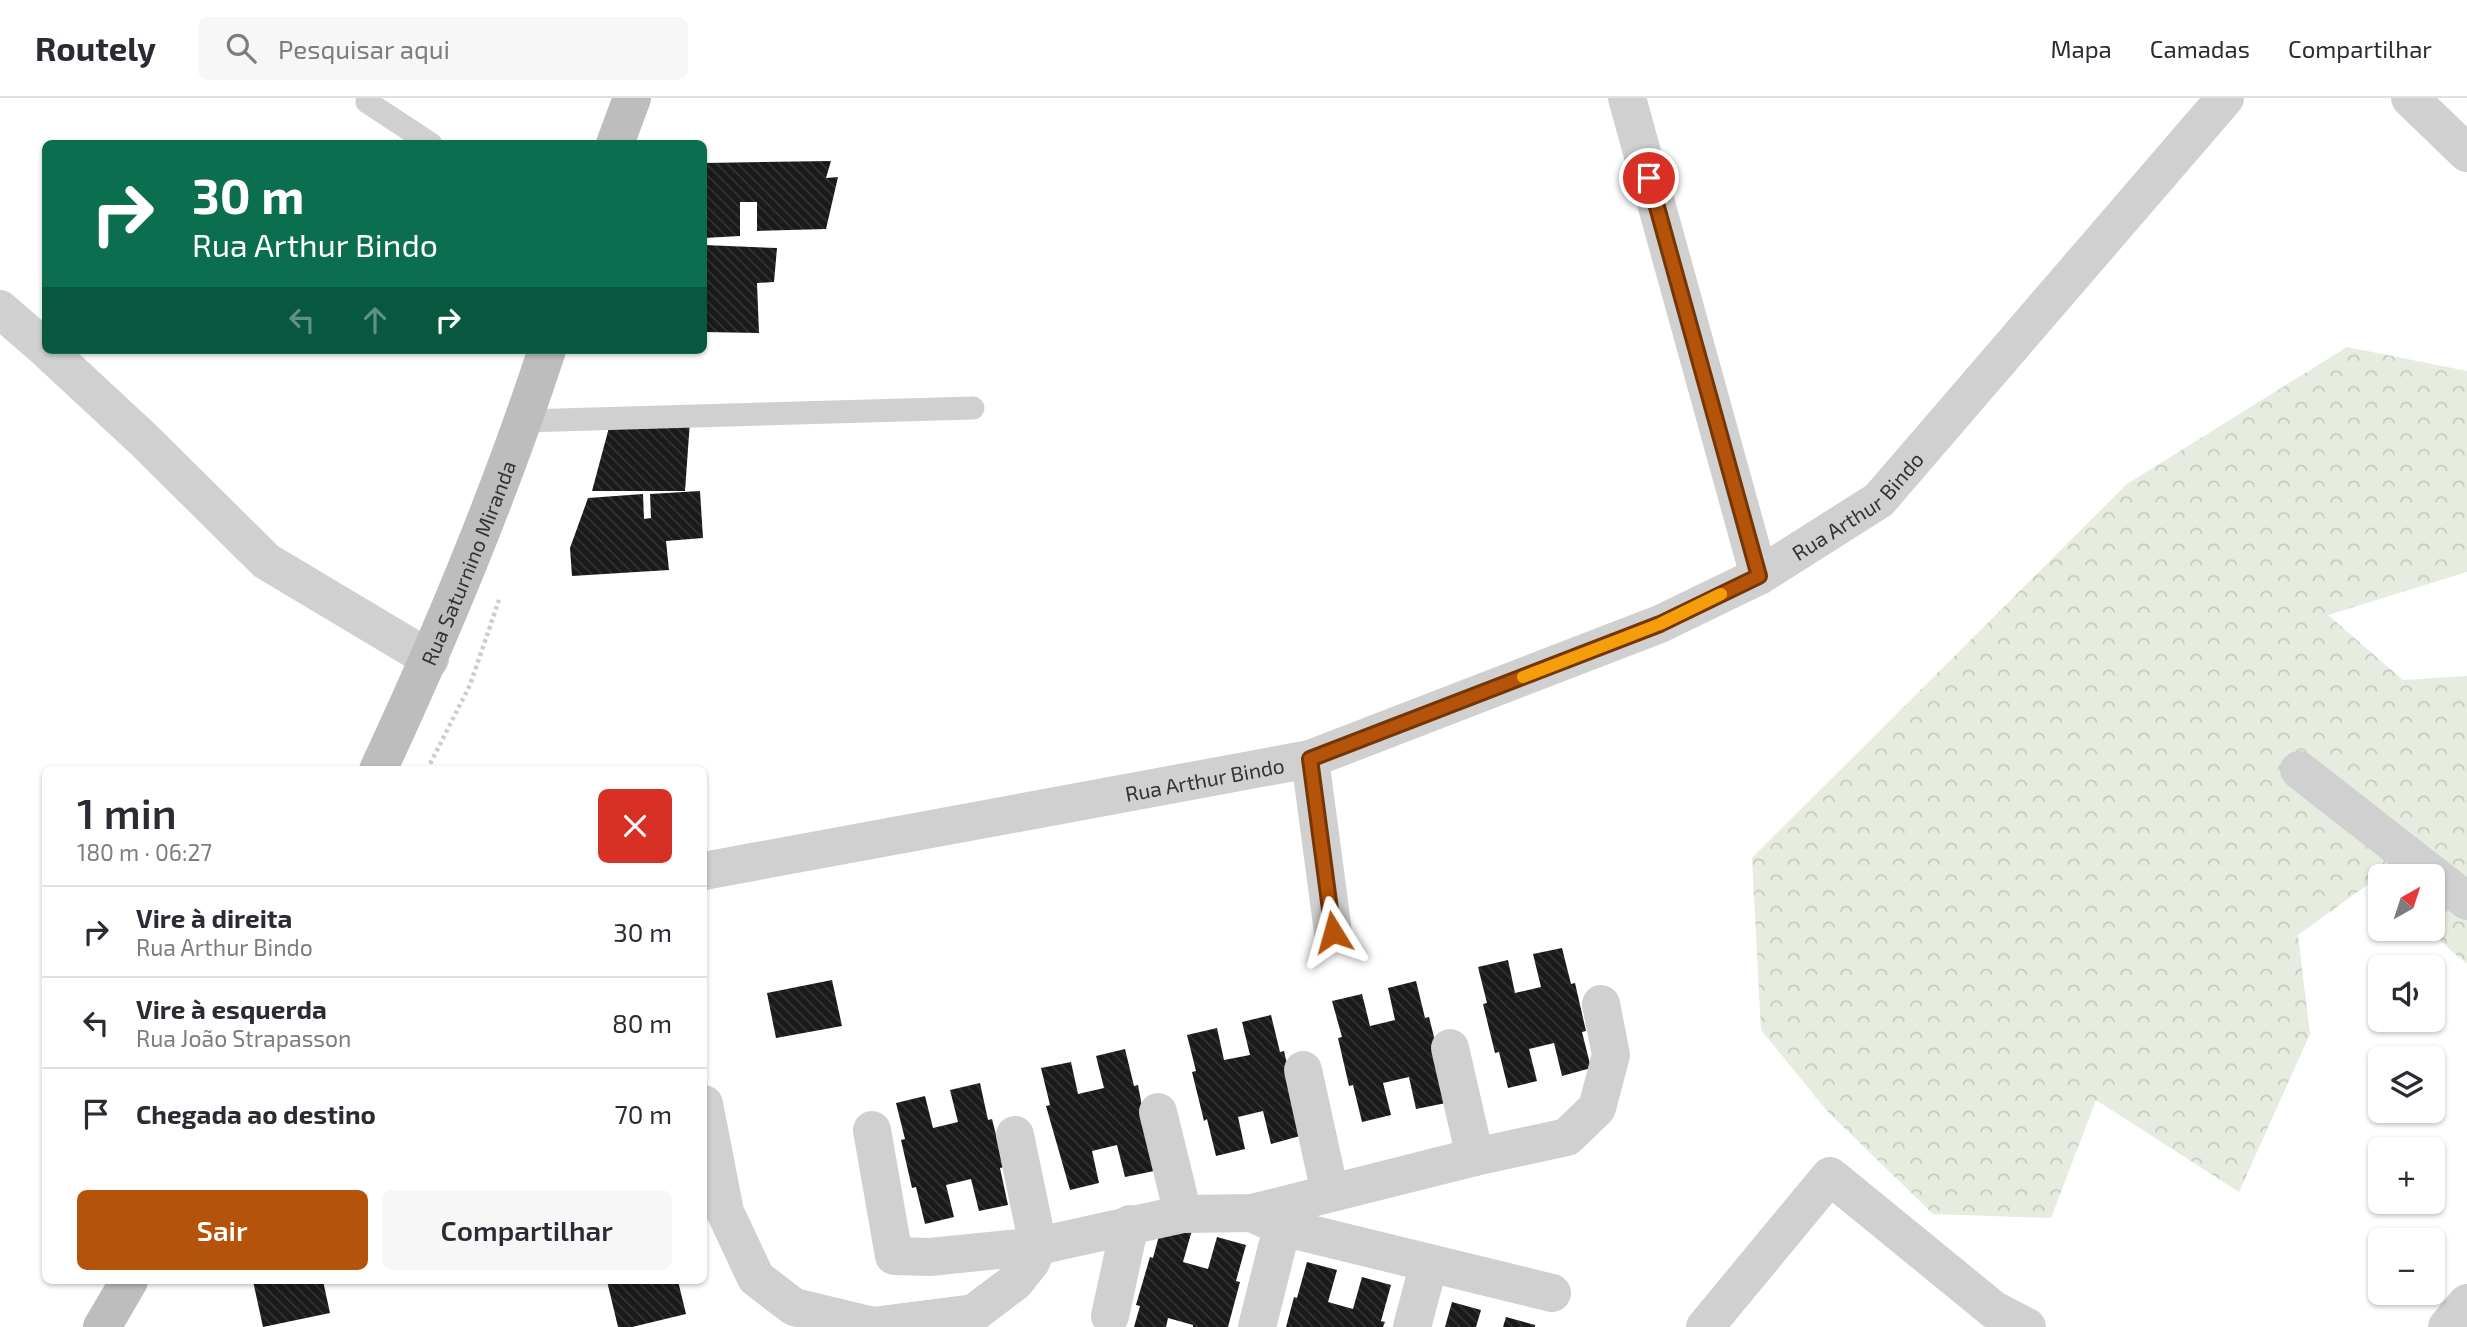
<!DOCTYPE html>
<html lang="pt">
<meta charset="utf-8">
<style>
body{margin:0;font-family:"Exo 2",sans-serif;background:#f7f7f7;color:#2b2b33;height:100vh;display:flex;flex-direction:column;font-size:26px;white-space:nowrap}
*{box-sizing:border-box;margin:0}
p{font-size:23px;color:#7c7c81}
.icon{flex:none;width:38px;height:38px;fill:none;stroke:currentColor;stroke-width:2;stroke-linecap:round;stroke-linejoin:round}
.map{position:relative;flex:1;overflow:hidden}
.sheet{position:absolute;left:42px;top:668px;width:665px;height:518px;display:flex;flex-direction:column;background:#fff;border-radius:10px;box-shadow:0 2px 5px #0004}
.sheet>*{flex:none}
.guide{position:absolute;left:42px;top:42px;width:665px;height:214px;border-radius:10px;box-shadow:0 2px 5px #0004;background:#0b6e4f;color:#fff;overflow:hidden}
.needle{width:46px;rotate:39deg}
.fabs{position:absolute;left:2368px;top:766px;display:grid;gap:14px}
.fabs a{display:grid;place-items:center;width:77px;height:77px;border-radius:10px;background:#fff;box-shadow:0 2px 5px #0004;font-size:35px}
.pin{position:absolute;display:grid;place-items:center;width:60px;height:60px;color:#fff;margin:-30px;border:4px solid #fff;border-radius:50%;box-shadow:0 2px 7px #0007}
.me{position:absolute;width:77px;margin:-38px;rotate:352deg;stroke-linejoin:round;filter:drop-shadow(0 0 5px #0008)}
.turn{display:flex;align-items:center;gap:24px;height:147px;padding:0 35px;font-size:32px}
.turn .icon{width:91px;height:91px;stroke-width:2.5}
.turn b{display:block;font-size:49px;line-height:60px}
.lanes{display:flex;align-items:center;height:66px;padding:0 35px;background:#0003;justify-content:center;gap:35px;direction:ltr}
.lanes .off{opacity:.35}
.round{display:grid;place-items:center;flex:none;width:74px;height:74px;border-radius:10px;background:#f7f7f7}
.summary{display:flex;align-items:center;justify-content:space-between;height:119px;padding:0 35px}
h1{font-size:42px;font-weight:600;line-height:52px}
.cta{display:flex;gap:14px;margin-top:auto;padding:14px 35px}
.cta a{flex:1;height:80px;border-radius:10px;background:#b45309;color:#fff;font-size:28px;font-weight:600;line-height:80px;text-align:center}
.cta a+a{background:#f7f7f7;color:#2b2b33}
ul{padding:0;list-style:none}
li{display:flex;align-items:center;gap:21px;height:91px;padding:0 35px;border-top:2px solid #e1e1e2}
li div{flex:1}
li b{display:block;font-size:26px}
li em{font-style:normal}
header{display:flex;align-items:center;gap:42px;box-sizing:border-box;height:98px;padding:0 35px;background:#fff;border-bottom:2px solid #e1e1e2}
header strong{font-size:33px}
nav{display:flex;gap:38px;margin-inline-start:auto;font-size:24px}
.search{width:490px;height:63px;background:#f7f7f7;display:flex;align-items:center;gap:18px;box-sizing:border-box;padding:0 24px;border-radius:10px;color:#7c7c81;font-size:26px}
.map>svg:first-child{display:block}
</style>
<header>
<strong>Routely</strong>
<div class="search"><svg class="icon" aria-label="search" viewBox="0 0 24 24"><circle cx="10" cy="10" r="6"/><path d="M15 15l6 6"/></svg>Pesquisar aqui</div>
<nav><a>Mapa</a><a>Camadas</a><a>Compartilhar</a></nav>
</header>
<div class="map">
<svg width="2467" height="1229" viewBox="0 0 2467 1229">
<defs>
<pattern id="forest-crowns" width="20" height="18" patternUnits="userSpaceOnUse" patternTransform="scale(1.75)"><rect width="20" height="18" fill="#e6ecdf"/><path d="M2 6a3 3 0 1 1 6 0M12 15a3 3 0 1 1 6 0" fill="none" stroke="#c6cbc0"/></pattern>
<pattern id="building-back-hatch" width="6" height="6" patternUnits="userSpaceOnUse" patternTransform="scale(1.75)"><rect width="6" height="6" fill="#1a1a1a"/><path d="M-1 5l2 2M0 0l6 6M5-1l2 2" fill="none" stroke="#333"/></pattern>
</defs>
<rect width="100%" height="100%" fill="#fff"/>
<path fill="url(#forest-crowns)" d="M2347,249l120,24v201l-139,43 75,65 64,-4v288l-41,-35h6v-52h-52v14l-10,-8 -72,52 12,99 -71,158 -143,-92 -45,118 -118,-4 -105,-102 -67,-82 -9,-172 375,-374z"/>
<g fill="url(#building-back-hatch)">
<path d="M831,63l-5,17 12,-1 -12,52 -69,2v-29h-17v34l-36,2v-75z"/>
<path d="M704,147l73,3 -3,34 -17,1 2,50 -55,-1z"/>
<path d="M611,322l79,1 -5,70h-93z"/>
<path d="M700,393l3,47 -37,3 3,29 -97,6 -2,-28 18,-50 55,-4 1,25 7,-1 -1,-24z"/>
<path d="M1562,850l9,36 4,-1 11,48 -4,1 9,36 -29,8 -8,-33 -25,6 8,32 -29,7 -9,-36 -4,1 -12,-49 4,-1 -9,-36 30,-7 7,33 26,-6 -8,-33z"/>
<path d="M832,882l10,46 -66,12 -9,-45z"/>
<path d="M1416,883l9,37 4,-1 12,48 5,38 -30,6 -7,-32 -26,6 8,32 -29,7 -9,-37 -4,1 -11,-48 4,-1 -10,-36 30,-7 8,32 25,-6 -7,-32z"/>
<path d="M1271,917l9,37 4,-1 11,48 5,37 -29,8 -8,-33 -25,6 7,32 -29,7 -9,-37 -3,2 -12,-49 4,-1 -9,-36 30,-7 7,32 26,-5 -8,-33z"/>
<path d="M1125,951l9,37 4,-1 16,86 -29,6 -8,-32 -25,6 7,32 -29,7 -24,-84 4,-1 -9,-37 30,-6 7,32 26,-6 -8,-32z"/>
<path d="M980,985l8,37 4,-1 12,48 -4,1 8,37 -29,6 -8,-32 -25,6 8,32 -29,7 -9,-37 -4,1 -11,-48 4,-1 -9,-36 29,-7 8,32 25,-6 -8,-32z"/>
<path d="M1163,1123l29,9 -9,32 25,7 9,-32 29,8 -10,36 4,1 -12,45h-35v-2l-25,-7 -2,9h-32l6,-21 -4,-1 14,-48 3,1z"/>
<path d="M1307,1164l30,8 -9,32 25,7 9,-32 29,8 -10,36 4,1 -2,5h-97l8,-30 3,1z"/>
<path d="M253,1183h70l7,32 -67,14z"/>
<path d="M607,1183h71l8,33 -54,13h-14z"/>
<path d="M1452,1204l29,8 -5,17h-31z"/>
<path d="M1506,1219l29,8v2h-32z"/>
</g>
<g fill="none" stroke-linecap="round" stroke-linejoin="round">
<path stroke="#cdcdcd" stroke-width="4.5" stroke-dasharray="3.5 3.5" stroke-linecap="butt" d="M427,672l43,-85 29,-85"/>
<g stroke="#d0d0d0" stroke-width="23">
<path d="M367,4l64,42"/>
<path d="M524,323l449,-13"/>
</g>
<g stroke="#d0d0d0" stroke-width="38">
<path d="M1627,0l132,478"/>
<path d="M2410,0l57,55"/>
<path d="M0,211l46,40"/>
<path d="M47,252l97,90 122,121 164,98"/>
<path d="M1310,661l23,173"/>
<path d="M2299,672l168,131"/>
<path id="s1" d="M704,773l606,-112 350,-135 99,-48 120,-76 346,-402"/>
<path d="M1450,950l25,109"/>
<path d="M1303,972l27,123"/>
<path d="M704,1006l21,108 31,66 38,29 79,19 101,-13 41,-31 16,-20 7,-16 145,-32 69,-1 223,-56 92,-20 30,-29 14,-53 -10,-51"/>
<path d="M1158,1014l25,102"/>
<path d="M872,1032l22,126 36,1 108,-11 -23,-111"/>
<path d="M1252,1115l30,14 270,66"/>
<path d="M1110,1218l20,-92"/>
<path d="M1257,1229l25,-100"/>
<path d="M1412,1229l17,-64"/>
<path d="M1705,1229l125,-151 164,134 33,17"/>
<path d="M2447,1229l20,-24"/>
</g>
<g stroke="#bdbdbd" stroke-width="38">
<path d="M615,46l17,-46"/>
<path id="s2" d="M378,672c64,-137 122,-277 169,-420"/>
<path d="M102,1229l27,-46"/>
</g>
</g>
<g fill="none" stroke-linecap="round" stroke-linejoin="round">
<defs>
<path id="route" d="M1333,834l-23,-173 350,-135 99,-48 -110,-398"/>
</defs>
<use href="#route" stroke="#753606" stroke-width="18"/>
<use href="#route" stroke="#b45309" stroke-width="12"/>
<path stroke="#f59e0b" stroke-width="12" d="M1523,579l137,-53 61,-30"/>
</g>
<g text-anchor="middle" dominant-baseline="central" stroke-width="7" stroke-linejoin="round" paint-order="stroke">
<g font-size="21" fill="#333" stroke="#fff">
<text stroke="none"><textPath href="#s1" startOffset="1223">Rua Arthur Bindo</textPath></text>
<text stroke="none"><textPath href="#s2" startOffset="226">Rua Saturnino Miranda</textPath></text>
<text stroke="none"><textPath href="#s1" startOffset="509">Rua Arthur Bindo</textPath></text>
</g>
</g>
</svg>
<div class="fabs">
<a><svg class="needle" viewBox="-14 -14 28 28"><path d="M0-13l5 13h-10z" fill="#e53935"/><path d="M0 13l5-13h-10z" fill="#7c7c81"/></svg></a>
<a><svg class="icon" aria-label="sound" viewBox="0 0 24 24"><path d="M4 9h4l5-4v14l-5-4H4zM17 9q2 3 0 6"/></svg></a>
<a><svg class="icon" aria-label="layers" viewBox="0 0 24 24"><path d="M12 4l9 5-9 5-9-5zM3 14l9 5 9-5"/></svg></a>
<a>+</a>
<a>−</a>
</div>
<div class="pin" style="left:1649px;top:80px;background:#d93025"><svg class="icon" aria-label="arrive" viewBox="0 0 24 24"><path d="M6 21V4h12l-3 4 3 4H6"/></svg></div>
<svg class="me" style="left:1333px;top:834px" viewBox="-20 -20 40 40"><path d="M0-17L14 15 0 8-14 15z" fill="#b45309" stroke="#fff" stroke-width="4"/></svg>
<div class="guide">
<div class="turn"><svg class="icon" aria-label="right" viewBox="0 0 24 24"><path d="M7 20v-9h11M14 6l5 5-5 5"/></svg><div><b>30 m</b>Rua Arthur Bindo</div></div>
<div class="lanes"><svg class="icon off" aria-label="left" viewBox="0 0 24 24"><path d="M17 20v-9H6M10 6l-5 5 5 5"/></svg><svg class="icon off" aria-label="ahead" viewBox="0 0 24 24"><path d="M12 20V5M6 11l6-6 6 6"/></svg><svg class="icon" aria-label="right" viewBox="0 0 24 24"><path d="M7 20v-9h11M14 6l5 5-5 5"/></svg></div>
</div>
<section class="sheet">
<div class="summary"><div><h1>1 min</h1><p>180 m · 06:27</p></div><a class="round" style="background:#d93025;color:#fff"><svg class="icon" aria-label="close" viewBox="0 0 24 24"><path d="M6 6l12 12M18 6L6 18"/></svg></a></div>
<ul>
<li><svg class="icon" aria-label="right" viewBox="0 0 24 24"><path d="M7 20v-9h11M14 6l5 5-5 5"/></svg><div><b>Vire à direita</b><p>Rua Arthur Bindo</p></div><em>30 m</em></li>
<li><svg class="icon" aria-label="left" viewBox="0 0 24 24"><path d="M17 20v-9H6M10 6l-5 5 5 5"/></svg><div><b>Vire à esquerda</b><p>Rua João Strapasson</p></div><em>80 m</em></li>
<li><svg class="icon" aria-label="arrive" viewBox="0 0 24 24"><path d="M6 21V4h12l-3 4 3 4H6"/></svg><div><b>Chegada ao destino</b></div><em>70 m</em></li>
</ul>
<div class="cta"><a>Sair</a><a>Compartilhar</a></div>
</section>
</div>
